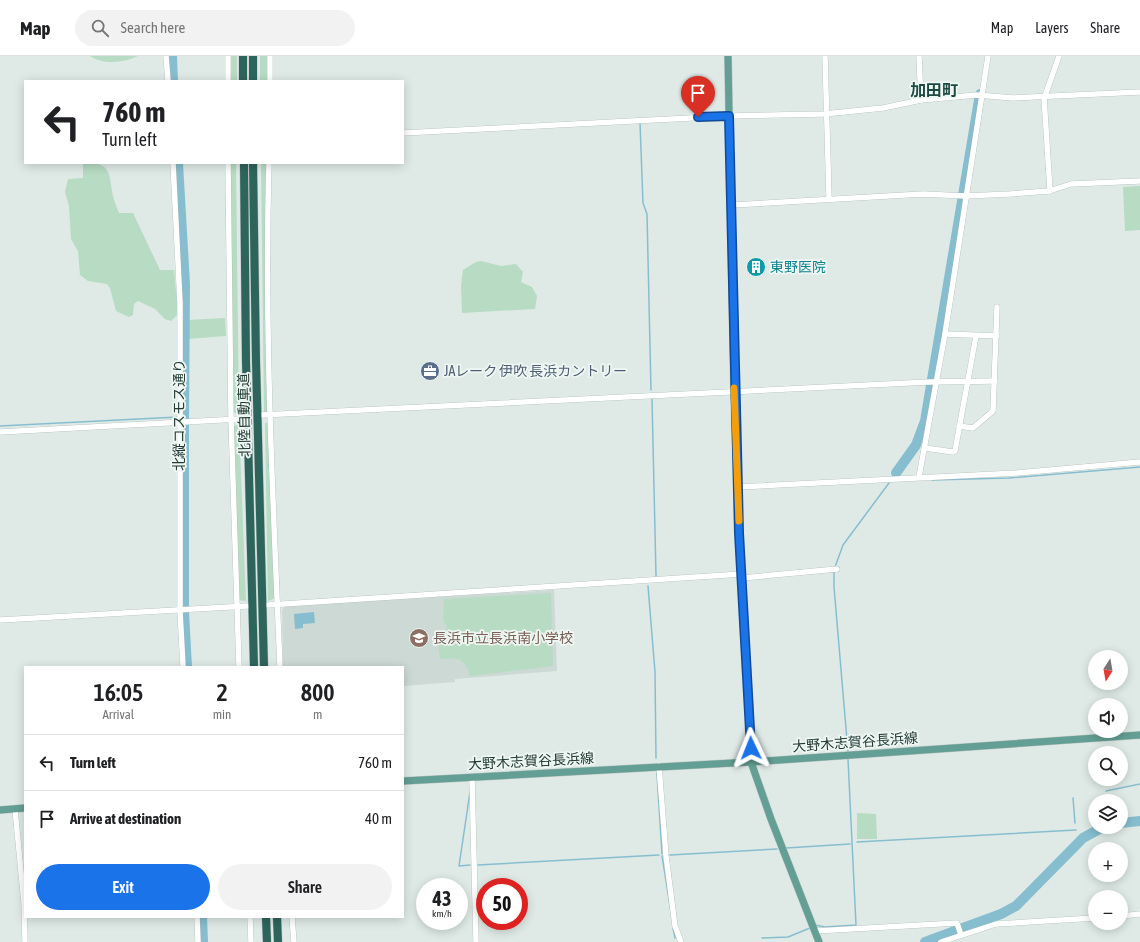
<!DOCTYPE html>
<meta charset="utf-8">
<style>
body{margin:0;font-family:"Asap Condensed","Noto Sans JP",sans-serif;background:#f2f2f2;color:#202124;height:100vh;display:flex;flex-direction:column;font-size:15px;white-space:nowrap}
*{box-sizing:border-box;margin:0}
p{font-size:13px;color:#757577}
.icon{flex:none;width:22px;height:22px;fill:none;stroke:currentColor;stroke-width:2;stroke-linecap:round;stroke-linejoin:round}
.map{position:relative;flex:1;overflow:hidden}
.drawer{position:absolute;left:24px;top:610px;width:380px;height:252px;display:flex;flex-direction:column;background:#fff;border-radius:0px;box-shadow:0 2px 10px #0003}
.drawer>*{flex:none}
.guide{position:absolute;left:24px;top:24px;width:380px;height:84px;border-radius:0px;box-shadow:0 2px 10px #0003;background:#fff;color:#202124;overflow:hidden}
.needle{width:26px;rotate:191deg}
.tools{position:absolute;left:1088px;top:594px;display:grid;gap:8px}
.tools a{display:grid;place-items:center;width:40px;height:40px;border-radius:50%;background:#fff;box-shadow:0 2px 10px #0003;font-size:20px}
.speed{position:absolute;left:416px;top:822px;display:flex;gap:8px;font-size:20px;font-weight:700;text-align:center}
.speed>*{display:grid;place-content:center;width:52px;height:52px;border-radius:50%;background:#fff;box-shadow:0 2px 10px #0003;line-height:1}
.speed small{font-size:10px;font-weight:400}
.speed .limit{border:6px solid #d22;background:#fff;color:#111}
.pin{position:absolute;display:grid;place-items:center;width:34px;height:34px;color:#fff;margin:-41px -17px;border-radius:50% 50% 50% 0;rotate:-45deg;box-shadow:0 0 4px #0007}
.pin .icon{rotate:45deg}
.me{position:absolute;width:44px;margin:-22px;rotate:358deg;stroke-linejoin:round;filter:drop-shadow(0 0 3px #0008)}
.turn{display:flex;align-items:center;gap:14px;height:84px;padding:0 12px;font-size:18px}
.turn .icon{width:52px;height:52px;stroke-width:2.5}
.turn b{display:block;font-size:28px;line-height:34px}
.eta{display:flex;justify-content:space-evenly;align-items:center;height:68px;text-align:center}
.eta b{font-size:24px;font-weight:600;line-height:28px}
.button{display:flex;gap:8px;margin-top:auto;padding:8px 12px}
.button a{flex:1;height:46px;border-radius:24px;background:#1a73e8;color:#fff;font-size:16px;font-weight:600;line-height:46px;text-align:center}
.button a+a{background:#f2f2f2;color:#202124}
ul{padding:0;list-style:none}
li{display:flex;align-items:center;gap:12px;height:56px;padding:0 12px;border-top:1px solid #e0e0e0}
li div{flex:1}
li b{display:block;font-size:15px}
li em{font-style:normal}
header{display:flex;align-items:center;gap:24px;box-sizing:border-box;height:56px;padding:0 20px;background:#fff;border-bottom:1px solid #e0e0e0}
header strong{font-size:19px}
nav{display:flex;gap:22px;margin-inline-start:auto;font-size:14px}
.search{width:280px;height:36px;background:#f2f2f2;display:flex;align-items:center;gap:10px;box-sizing:border-box;padding:0 14px;border-radius:22px;color:#757577;font-size:15px}
.map>svg:first-child{display:block}
</style>
<header>
<strong>Map</strong>
<div class="search"><svg class="icon" aria-label="search" viewBox="0 0 24 24"><circle cx="10" cy="10" r="6"/><path d="M15 15l6 6"/></svg>Search here</div>
<nav><a>Map</a><a>Layers</a><a>Share</a></nav>
</header>
<div class="map">
<svg width="1140" height="886" viewBox="0 0 1140 886">
<rect width="100%" height="100%" fill="#dfeae6"/>
<path fill="#cdd9d5" d="M554,534l3,81 -102,8v3l-52,4v-19h-120l-1,-57 2,-4z"/>
<g fill="#b7dbc3">
<path d="M90,0h48c-15,7 -34,9 -48,0z"/>
<rect x="229" y="0" width="8" height="25"/>
<rect x="260" y="0" width="8" height="25"/>
<path d="M86,107c23,0 23,8 26,28 1,7 4,15 7,22h14l27,57h14l4,44 -7,7 -6,-2 -10,-10 -17,-8 -4,3 -1,11 -4,2 -13,-6 -6,-23 -3,-4 -19,-3 -8,-6 -2,-24 -7,-12 -2,-33 -4,-14 3,-13 15,-1v-14z"/>
<path d="M229,107h7l3,252 -6,-3z"/>
<path d="M261,107h7l1,249 -5,2z"/>
<path d="M1140,130v44l-15,1 -2,-44z"/>
<path d="M481,205l20,5 15,-2 7,8 -2,10 11,5 5,9 -2,13 -73,4 -1,-28 2,-15 13,-8z"/>
<path d="M225,262l1,18 -39,3v-19z"/>
<path d="M270,366l6,176 -8,3 -3,-178z"/>
<path d="M239,367l7,178 -8,-1 -5,-173z"/>
<path d="M551,537l2,73 -83,10c-5,-19 -13,-18 -30,-17l-2,-18 7,-7 2,-7 -4,-7 1,-21z"/>
<path d="M857,757l19,1 1,25h-20z"/>
</g>
<path fill="#87becf" d="M314,556l1,11 -12,1v4l-8,1 -1,-15z"/>
<g fill="none" stroke-linecap="round" stroke-linejoin="round">
<g stroke="#87becf" stroke-width="1.5">
<path d="M640,67l3,80 4,11 4,176"/>
<path d="M652,343l4,177"/>
<path d="M0,370l178,-9"/>
<path d="M932,424l77,-2 131,-11"/>
<path d="M835,511l8,-22 46,-62"/>
<path d="M834,515v16l14,165"/>
<path d="M648,530l7,86 1,86"/>
<path d="M657,718l5,80"/>
<path d="M1106,735l34,-7"/>
<path d="M470,736l-11,74 11,-1"/>
<path d="M1073,742l2,25"/>
<path d="M857,786l219,-12"/>
<path d="M786,792l64,-4"/>
<path d="M670,799l107,-6"/>
<path d="M662,800l9,56"/>
<path d="M478,809l181,-10"/>
<path d="M815,869l10,2 31,-2 -8,-166"/>
<path d="M673,872l2,10"/>
<path d="M762,882l26,-1 22,-9"/>
</g>
<g stroke="#87becf" stroke-width="10">
<path d="M172,0l1,25"/>
<path d="M178,107l7,121 -1,135"/>
<path d="M184,369v187l3,55"/>
<path d="M896,417l20,-28 9,-24 55,-327"/>
<path d="M1121,767l19,-2"/>
<path d="M202,861l1,25"/>
<path d="M925,886l76,-28 15,-8 67,-68 20,-11"/>
</g>
<defs>
<g id="minor">
<path d="M166,0l2,25"/>
<path d="M825,0l4,142"/>
<path d="M919,0l2,44"/>
<path d="M228,25v-25"/>
<path d="M270,25v-25"/>
<path d="M1045,40l14,-40"/>
<path d="M1044,41l6,94"/>
<path d="M403,77l326,-17 95,-2 59,-6 38,-8 56,-5 36,3 127,-6"/>
<path d="M173,107l7,140v308l3,56"/>
<path d="M228,107l3,256 8,248"/>
<path d="M269,107c-5,168 4,336 11,504"/>
<path d="M732,149l191,-11 43,2 44,-2 39,-3 22,-7 69,-3"/>
<path d="M945,278l52,2"/>
<path d="M261,359l668,-33 66,-1"/>
<path d="M959,370l14,2 20,-17 4,-104"/>
<path d="M0,376l239,-13"/>
<path d="M925,392l28,4 2,-1 21,-115"/>
<path d="M919,421l26,-143 43,-278"/>
<path d="M738,431l279,-14 123,-11"/>
<path d="M742,522l95,-9"/>
<path d="M268,549l474,-31"/>
<path d="M0,564l247,-14"/>
<path d="M659,710l7,90 9,70 6,16"/>
<path d="M472,721l4,165"/>
<path d="M15,753l9,94 1,39"/>
<path d="M1121,860l19,-2"/>
<path d="M197,861l1,25"/>
<path d="M250,861l1,25"/>
<path d="M292,861l2,25"/>
<path d="M815,875l142,-8 4,12"/>
<path d="M941,886l55,-18 99,-6"/>
</g>
<g id="major">
<path d="M728,0l6,335 5,142 11,182 1,47 20,57 48,123"/>
<path d="M403,725l348,-19 389,-27"/>
<path d="M0,754l25,-2"/>
</g>
<g id="highway">
<path d="M243,0v25"/>
<path d="M253,0v25"/>
<path d="M244,107l2,198 8,306"/>
<path d="M253,107l3,198 8,306"/>
<path d="M266,861l1,25"/>
<path d="M277,861l1,25"/>
</g>
</defs>
<use href="#minor" stroke="#a2b1ad" stroke-width="6"/>
<use href="#major" stroke="#bcc4c2" stroke-width="8"/>
<use href="#highway" stroke="#bcc4c2" stroke-width="9"/>
<use href="#minor" stroke="#fff" stroke-width="5.5"/>
<use href="#major" stroke="#639f94" stroke-width="7"/>
<use href="#highway" stroke="#2d655d" stroke-width="8"/>
</g>
<g fill="none" stroke-linecap="round" stroke-linejoin="round">
<defs>
<path id="route" d="M698,61l31,-1 10,417 12,215"/>
</defs>
<use href="#route" stroke="#114b97" stroke-width="10"/>
<use href="#route" stroke="#1a73e8" stroke-width="7"/>
<path stroke="#f59e0b" stroke-width="7" d="M734,332l5,133"/>
</g>
<defs>
<symbol id="building-disc" viewBox="-11 -11 22 22"><circle r="9.5" fill="#0f9aa8" stroke="#eff7f3"/><path d="M-4-6H4V6H1V3H-1V6H-4ZM-2.5-4.3h1.7v1.8h-1.7ZM.8-4.3h1.7v1.8H.8ZM-2.5-1h1.7V.8h-1.7ZM.8-1h1.7V.8H.8Z" fill="#fff"/></symbol>
<symbol id="office-disc" viewBox="-11 -11 22 22"><circle r="9.5" fill="#5c6f8a" stroke="#eff7f3"/><path d="M-6-3h4V-5.5h4V-3h4V5H-6ZM-1-4.5V-3h2v-1.5ZM-6 0V1H6V0Z" fill="#fff"/></symbol>
<symbol id="school-disc" viewBox="-11 -11 22 22"><circle r="9.5" fill="#8d6e63" stroke="#eff7f3"/><path d="M0-5L7-2L0 1L-7-2ZM-4 1L0 2.5L4 1V4Q0 6-4 4Z" fill="#fff"/></symbol>
</defs>
<g fill-rule="evenodd">
<use href="#building-disc" x="745" y="200" width="22" height="22"/>
<use href="#office-disc" x="419" y="304" width="22" height="22"/>
<use href="#school-disc" x="408" y="571" width="22" height="22"/>
</g>
<g text-anchor="middle" dominant-baseline="central" stroke-width="3.5" stroke-linejoin="round" paint-order="stroke">
<g font-size="14" fill="#0d838f" stroke="#eff7f3" text-anchor="start">
<text x="770" y="211">東野医院</text>
</g>
<g font-size="14" fill="#4e5e75" stroke="#eff7f3" text-anchor="start">
<text x="444" y="315">JAレーク 伊吹 長浜カントリー</text>
</g>
<g font-size="14" fill="#203934" stroke="#eff7f3">
<text transform="translate(179 359) rotate(-90)">北縦コスモス通り</text>
<text transform="translate(244 359) rotate(-91)">北陸自動車道</text>
<text transform="translate(855 686) rotate(-4)">大野木志賀谷長浜線</text>
<text transform="translate(531 705) rotate(-3)">大野木志賀谷長浜線</text>
</g>
<g font-size="14" fill="#785e54" stroke="#eff7f3" text-anchor="start">
<text x="433" y="582">長浜市立長浜南小学校</text>
</g>
<g font-size="16" font-weight="bold" fill="#1d4b43" stroke="#eff7f3">
<text x="934" y="34">加田町</text>
</g>
</g>
</svg>
<div class="tools">
<a><svg class="needle" viewBox="-14 -14 28 28"><path d="M0-13l5 13h-10z" fill="#e53935"/><path d="M0 13l5-13h-10z" fill="#757577"/></svg></a>
<a><svg class="icon" aria-label="sound" viewBox="0 0 24 24"><path d="M4 9h4l5-4v14l-5-4H4zM17 9q2 3 0 6"/></svg></a>
<a><svg class="icon" aria-label="search" viewBox="0 0 24 24"><circle cx="10" cy="10" r="6"/><path d="M15 15l6 6"/></svg></a>
<a><svg class="icon" aria-label="layers" viewBox="0 0 24 24"><path d="M12 4l9 5-9 5-9-5zM3 14l9 5 9-5"/></svg></a>
<a>+</a>
<a>−</a>
</div>
<div class="speed"><div>43<small>km/h</small></div><div class="limit">50</div></div>
<div class="pin" style="left:698px;top:61px;background:#d93025"><svg class="icon" aria-label="arrive" viewBox="0 0 24 24"><path d="M6 21V4h12l-3 4 3 4H6"/></svg></div>
<svg class="me" style="left:751px;top:692px" viewBox="-20 -20 40 40"><path d="M0-17L14 15 0 8-14 15z" fill="#1a73e8" stroke="#fff" stroke-width="4"/></svg>
<div class="guide">
<div class="turn"><svg class="icon" aria-label="left" viewBox="0 0 24 24"><path d="M17 20v-9H6M10 6l-5 5 5 5"/></svg><div><b>760 m</b>Turn left</div></div>
</div>
<section class="drawer">
<div class="eta">
<div><b>16:05</b><p>Arrival</p></div>
<div><b>2</b><p>min</p></div>
<div><b>800</b><p>m</p></div>
</div>
<ul>
<li><svg class="icon" aria-label="left" viewBox="0 0 24 24"><path d="M17 20v-9H6M10 6l-5 5 5 5"/></svg><div><b>Turn left</b></div><em>760 m</em></li>
<li><svg class="icon" aria-label="arrive" viewBox="0 0 24 24"><path d="M6 21V4h12l-3 4 3 4H6"/></svg><div><b>Arrive at destination</b></div><em>40 m</em></li>
</ul>
<div class="button"><a>Exit</a><a>Share</a></div>
</section>
</div>
